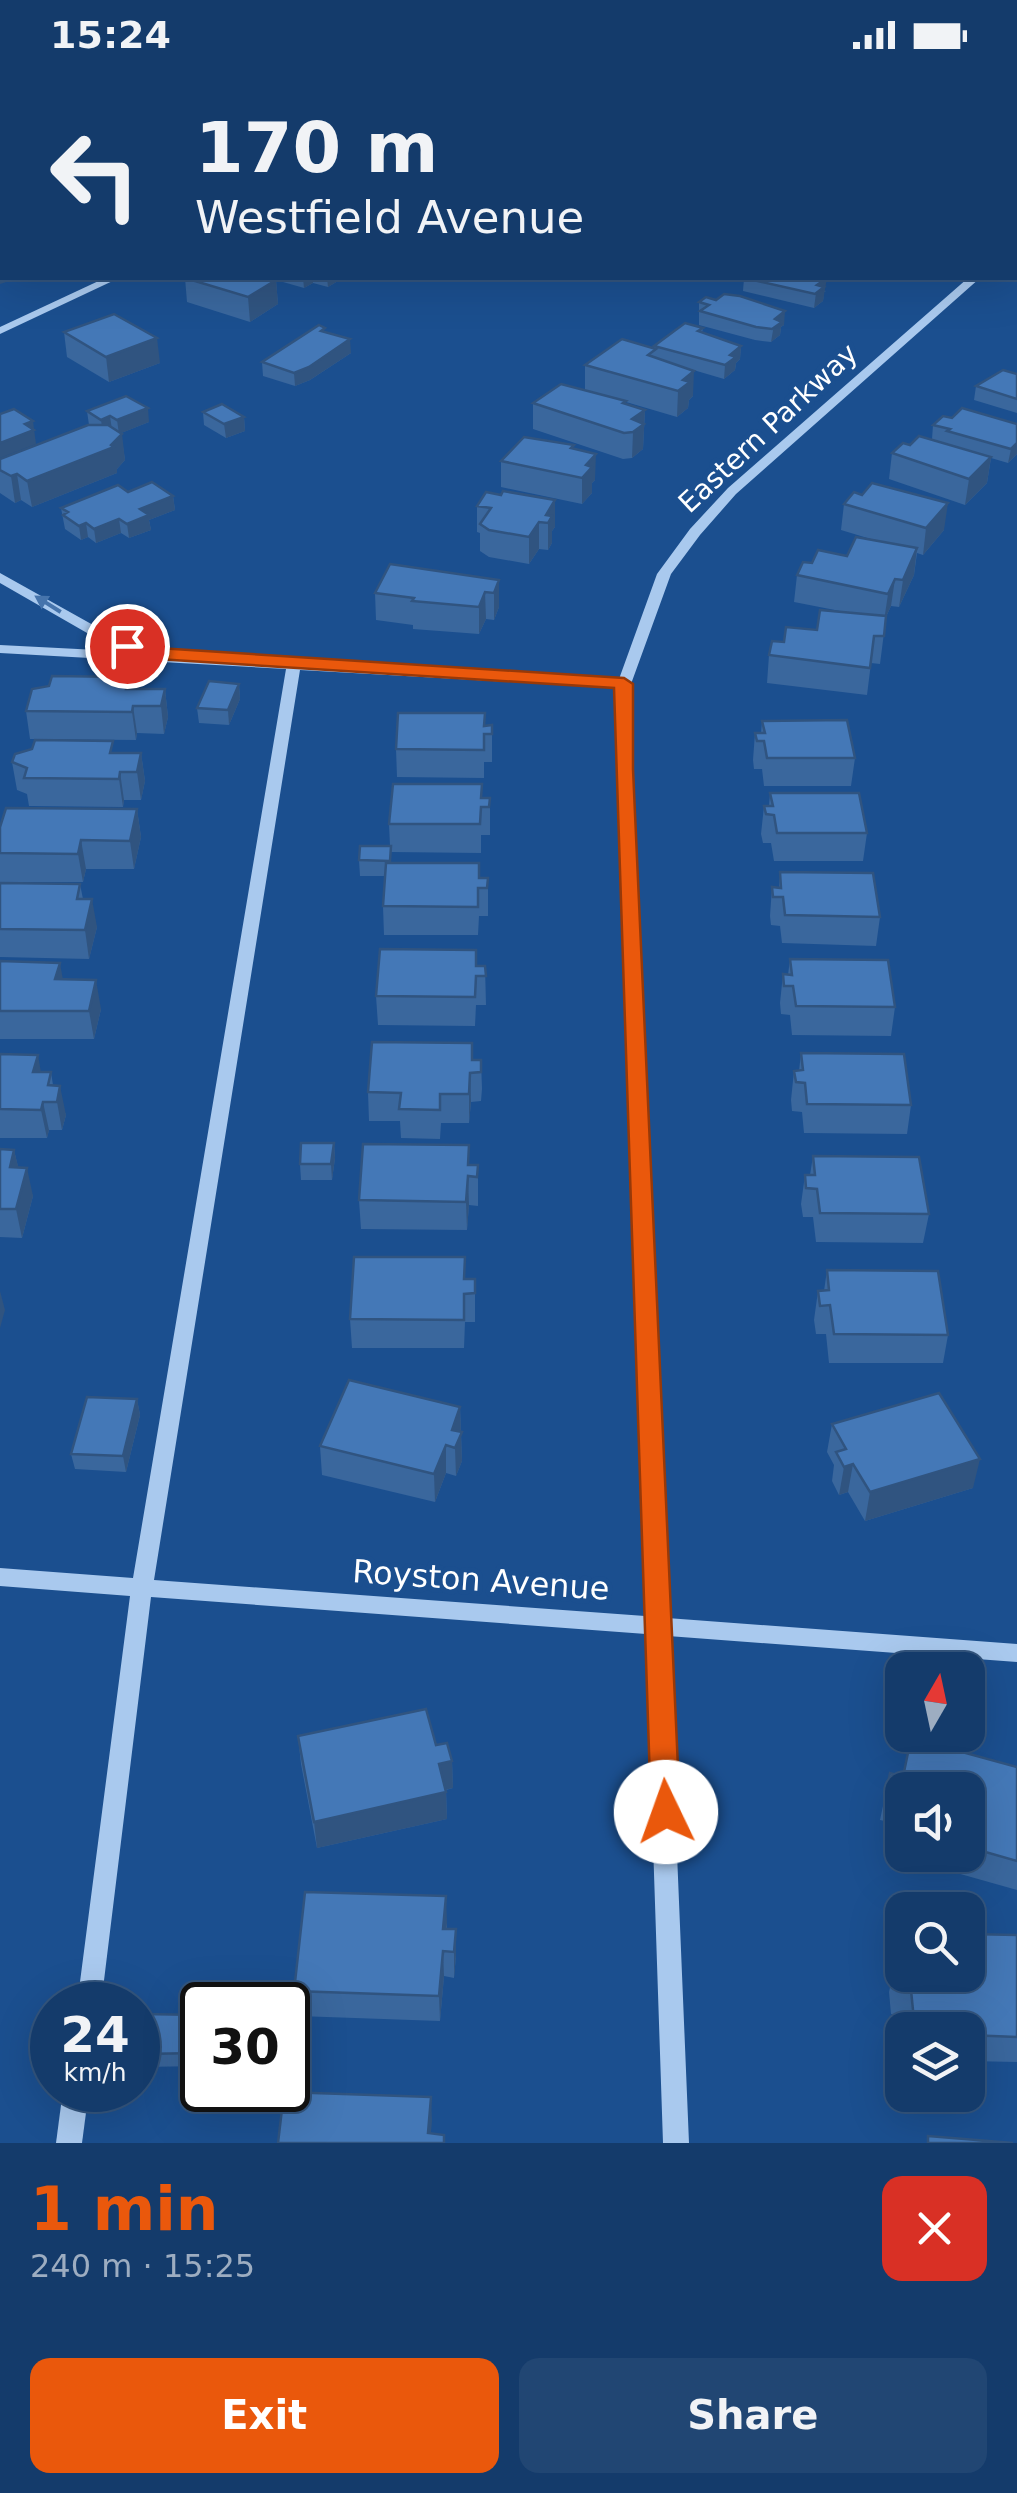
<!DOCTYPE html>
<meta charset="utf-8">
<style>
body{margin:0;font-family:"DejaVu Sans",sans-serif;background:#214673;color:#f1f3f6;height:100vh;display:flex;flex-direction:column;font-size:38px;white-space:nowrap}
*{box-sizing:border-box;margin:0}
p{font-size:32px;color:#9dadc1}
.icon{flex:none;width:55px;height:55px;fill:none;stroke:currentColor;stroke-width:2;stroke-linecap:round;stroke-linejoin:round}
.map{position:relative;height:2073px;overflow:hidden}
.sheet{display:flex;flex-direction:column;background:#143b6b;flex:1}
.sheet>*{flex:none}
.hud{position:absolute;left:0px;top:0px;width:1018px;height:210px;box-shadow:0 10px 40px #0002,0 0 0 2px #33557e;background:#143b6b;color:#f1f3f6;overflow:hidden}
.needle{width:65px;rotate:9deg}
.controls{position:absolute;left:885px;top:1582px;display:grid;gap:20px}
.controls a{display:grid;place-items:center;width:100px;height:100px;border-radius:20px;background:#143b6b;box-shadow:0 10px 40px #0002,0 0 0 2px #33557e;font-size:50px}
.speed{position:absolute;left:30px;top:1912px;display:flex;gap:20px;font-size:50px;font-weight:700;text-align:center}
.speed>*{display:grid;place-content:center;width:130px;height:130px;border-radius:50%;background:#143b6b;box-shadow:0 10px 40px #0002,0 0 0 2px #33557e;line-height:1}
.speed small{font-size:25px;font-weight:400}
.speed .limit{border:5px solid #111;border-radius:15px;background:#fff;color:#111}
.pin{position:absolute;display:grid;place-items:center;width:85px;height:85px;color:#fff;margin:-42px;border:5px solid #fff;border-radius:50%;box-shadow:0 2px 10px #0007}
.me{position:absolute;width:110px;margin:-55px;rotate:357deg;stroke-linejoin:round;filter:drop-shadow(0 0 8px #0008)}
.turn{display:flex;align-items:center;gap:35px;height:210px;padding:0 30px;font-size:45px}
.turn .icon{width:130px;height:130px;stroke-width:2.5}
.turn b{display:block;font-size:70px;line-height:85px}
.round{display:grid;place-items:center;flex:none;width:105px;height:105px;border-radius:20px;background:#214673}
.head{display:flex;align-items:center;justify-content:space-between;height:170px;padding:0 30px}
h1{font-size:60px;font-weight:700;line-height:75px;color:#ea580c}
.primary-button{display:flex;gap:20px;margin-top:auto;padding:20px 30px}
.primary-button a{flex:1;height:115px;border-radius:20px;background:#ea580c;color:#fff;font-size:40px;font-weight:700;line-height:115px;text-align:center}
.primary-button a+a{background:#214673;color:#f1f3f6}
.status{display:flex;justify-content:space-between;align-items:center;height:70px;padding:0 50px;background:#143b6b;direction:ltr}
.status svg{height:28px;fill:currentColor}
.map>svg:first-child{display:block}
</style>
<div class="status"><b>15:24</b><svg viewBox="0 0 49 12"><path d="M0 12V9h3v3zM5 12V6h3v6zM10 12V3h3v9zM15 12V0h3v12zM26 1h20v11H26zM47 4h2v5h-2z"/></svg></div>
<div class="map">
<svg width="1017" height="2073" viewBox="0 0 1017 2073">
<rect width="100%" height="100%" fill="#1b4f8f"/>
<g fill="none" stroke-linecap="round" stroke-linejoin="round">
<g fill="#a9c9ee" fill-rule="evenodd">
<path d="M1015,168h2l-2,7z"/>
<path d="M105,208h14l-119,56v-7z"/>
<path d="M968,208h12l-244,216 -36,41 -29,39 -40,110v85l36,849 350,26v18l-349,-26 21,507h-26l-17,-509 -495,-37 -50,408h-24l53,-409 -130,-10v-18l133,10 153,-909 -286,-16v-8l136,7 -35,-11 -101,-58v-10l111,62 33,11 2,3 -5,4 478,26 38,-105 33,-45 38,-41zM300,600l317,18v81l28,847 -491,-36z"/>
<path d="M63,2020h26l-7,53h-26z"/>
</g>
</g>
<g fill="#3a679d" fill-rule="evenodd">
<rect x="573" y="0" width="88" height="2"/>
<path d="M185,208h153v3l-10,6 -15,-4 -9,5 -28,-8 2,24 -28,18 -63,-20z"/>
<path d="M744,208l82,13 -2,1 -1,9 -9,7 -71,-17z"/>
<path d="M699,232l85,23 -3,2 -1,8 -9,7 -16,-2 -56,-15z"/>
<path d="M703,258l-1,5 39,13 -1,13 -4,4 -1,7 -11,9 -34,-10 3,27 -4,4 -1,8 -11,9 -51,-15 -1,2 20,6 -2,39 -11,9 -9,1 -90,-30v-26l52,-13v-25l69,-17v-2z"/>
<path d="M64,262l96,31 -51,19 -42,-25z"/>
<path d="M326,262l25,21 -41,27 -15,6 -32,-10 -1,-14z"/>
<path d="M1017,304v39l-43,-13 2,-14z"/>
<path d="M87,341l62,11 -28,11 4,27 -8,9v4l-85,34 -11,-7 -6,3 -15,-10v-34l89,-34z"/>
<path d="M203,342l41,5 1,14 -19,7 -22,-13z"/>
<path d="M952,348l65,6v30l-9,9 -17,-5 -4,25 -22,22 -76,-26 3,-26 18,-8 36,-1 -14,-5 1,-14z"/>
<path d="M574,379l21,31 -3,3v10l-10,11 -81,-17v-26z"/>
<path d="M128,422l45,4 2,14 -26,10 2,10 -22,8 -8,-5 -25,10 -8,-6 -7,3 -16,-11 -4,-21z"/>
<path d="M486,422l69,35 -3,4v12l-4,7 -9,-1 -10,15 -40,-7 -9,-6v-18l-3,-1v-26z"/>
<path d="M844,434l100,26 -21,25 -6,-2 -3,22 -15,32 -8,-1 -5,11 -6,47 -9,-1 -4,32 -100,-12 2,-28 15,-13 33,-12 23,-19 -46,-9 3,-27 15,-12 35,-7 27,-16 -33,-10z"/>
<path d="M499,510v27l-5,13 -8,-1 -7,15 -66,-5v-4l-37,-5 -1,-27z"/>
<path d="M128,607l2,12h35l3,28 -4,17 -27,-1 -1,7 -106,-1 -4,-28z"/>
<path d="M239,614l1,15 -11,26 -30,-2 -2,-15z"/>
<path d="M762,651l93,37 -4,28h-87l-2,-17h-8l-1,-9 2,-27h6z"/>
<path d="M492,655v37h-8v16l-87,-1 -1,-28 89,-23z"/>
<path d="M115,683h26l4,28 -4,19h-17l-1,7 -94,-1 -2,-12 -10,-4 -5,-28z"/>
<path d="M770,723l97,40 -4,28h-89l-3,-18h-8l-2,-9 3,-28h5z"/>
<path d="M482,728h8v37h-9v18l-90,-1v11l88,15h9v38h-9l-1,19h-94l-1,-29 2,-30h-25l-1,-16 31,-14 -1,-22z"/>
<path d="M137,739l4,28 -7,32h-48l-3,13h-83v-55z"/>
<path d="M780,802l100,45 -4,29 -94,-3 -2,-17 -9,-1 -1,-9 2,-29 7,1z"/>
<path d="M0,813l80,1 3,15 14,28 -8,32 -89,-2z"/>
<path d="M790,889l105,48 -4,29 -99,-1 -2,-20 -9,-1 -1,-11 3,-29 5,1z"/>
<path d="M0,891l63,18 38,30 -7,30h-94z"/>
<path d="M477,896h8l1,39h-10l-1,21 -97,-1 -2,-29z"/>
<path d="M801,983l110,52 -4,29 -103,-1 -2,-21 -10,-1 -1,-11 3,-29h5z"/>
<path d="M0,984l41,18h10l2,13 13,30 -4,15h-13l-2,8h-47z"/>
<path d="M472,990h9l1,29 -1,12 -10,1 -2,21h-28l-1,16 -39,-1 -1,-17h-31l-1,-29z"/>
<path d="M334,1073l1,15 -3,22h-31l-1,-16z"/>
<path d="M0,1079l14,1 4,17 15,29 -11,42 -22,-1z"/>
<path d="M813,1086l116,58 -6,29 -107,-1 -3,-25h-10l-2,-13 4,-29h5z"/>
<path d="M478,1095v41l-9,-1 -2,25 -106,-1 -2,-29z"/>
<path d="M827,1200l121,65 -5,28h-114l-3,-29h-10l-2,-14 4,-29h6z"/>
<path d="M475,1209v43h-10l-1,26h-112l-2,-29z"/>
<path d="M137,1329l3,16 -14,57 -51,-3 -4,-15z"/>
<path d="M460,1337l2,54 -6,15 -10,-3 -11,29 -113,-27 -2,-29z"/>
<path d="M832,1354l141,64 -108,33 -17,-29 -9,3 -7,-14 2,-16 -7,-13z"/>
<path d="M298,1666l138,9 16,16 1,27 -7,2 1,29 -130,29 -16,-84z"/>
<path d="M1017,1697v123l-131,-37 7,-30 -13,-3 10,-47 12,4zM902,1720h66v65h-66z"/>
<path d="M447,1853v6l9,26 -2,23 -10,-2 -4,45 -142,-5 -4,-25z"/>
<path d="M1017,1865v127l-49,-1v-31h-62l-1,-15 -14,-1 -2,-22 6,-26h4l-1,-8 4,-19v36z"/>
<path d="M202,1945v51l-61,1 -3,-13z"/>
</g>
<g fill="#305480">
<path d="M646,0h15v2h-19z"/>
<path d="M0,200h2v8l14,1 -16,5z"/>
<path d="M303,208h10v5l-9,5z"/>
<path d="M327,208h11v3l-10,6z"/>
<path d="M827,208l-4,23 -9,7 3,-23z"/>
<path d="M276,210l2,24 -28,18 -2,-25z"/>
<path d="M785,241l-1,14 -3,2 -1,8 -9,7 4,-23z"/>
<path d="M157,268l3,25 -51,19 -3,-25z"/>
<path d="M350,269l1,14 -41,27 -15,6 -1,-13z"/>
<path d="M741,276l-1,13 -4,4 -1,7 -11,9 1,-14 5,-10z"/>
<path d="M694,301l-1,25 -4,4 -1,8 -11,9 1,-26 5,-11z"/>
<path d="M148,338l1,14 -30,12 -2,-14z"/>
<path d="M645,340l-2,39 -11,9 1,-26 -1,-13z"/>
<path d="M110,346l2,14 -9,3 -2,-13z"/>
<path d="M244,347l1,14 -19,7 -2,-14z"/>
<path d="M33,351l3,23 -36,14v-15l25,-19z"/>
<path d="M122,364l3,26 -8,9v4l-85,34 -5,-26 84,-36z"/>
<path d="M1017,373v11l-9,9 3,-14z"/>
<path d="M596,384l-1,26 -3,3v10l-10,11v-26l4,-13z"/>
<path d="M991,387l-4,26 -22,22 4,-26z"/>
<path d="M17,404l4,26 -6,3 -4,-27z"/>
<path d="M173,426l2,14 -26,10 2,10 -22,8 -2,-14 13,-15z"/>
<path d="M555,430v27l-3,4v12l-4,7v-27l-2,-8z"/>
<path d="M948,433l-4,27 -21,25 3,-27z"/>
<path d="M119,449l2,14 -25,10 -2,-14z"/>
<path d="M539,452v27l-10,15v-27z"/>
<path d="M86,453l2,14 -7,3 -2,-14z"/>
<path d="M917,478l-3,27 -15,32 4,-27z"/>
<path d="M895,509l-4,27 -7,15 4,-27z"/>
<path d="M499,510v27l-5,13v-27z"/>
<path d="M485,522l1,27 -7,15v-27z"/>
<path d="M239,614l1,15 -11,26 -1,-15z"/>
<path d="M165,619l3,28 -4,17 -3,-28z"/>
<path d="M133,636l4,27 -1,7 -4,-28z"/>
<path d="M141,683l4,28 -4,19 -4,-28z"/>
<path d="M120,702l4,28 -1,7 -4,-28z"/>
<path d="M137,739l4,28 -7,32 -4,-28z"/>
<path d="M81,770l5,29 -3,13 -5,-28z"/>
<path d="M92,829l5,28 -8,32 -4,-29z"/>
<path d="M60,893l5,28 -10,-12z"/>
<path d="M96,910l5,29 -7,30 -5,-28z"/>
<path d="M38,985l5,29 -10,-12z"/>
<path d="M470,1003l1,29 -2,21v-29z"/>
<path d="M60,1016l6,29 -4,15 -5,-28z"/>
<path d="M43,1032l6,28 -2,8 -6,-28z"/>
<path d="M334,1073l1,15 -3,22 -1,-16z"/>
<path d="M14,1080l7,28 -11,-11z"/>
<path d="M27,1098l6,28 -11,42 -6,-29z"/>
<path d="M468,1106l1,29 -2,25 -1,-28z"/>
<path d="M0,1221l5,19 -5,18z"/>
<path d="M137,1329l3,16 -14,57 -3,-16z"/>
<path d="M460,1337l2,54 -6,15 -1,-28 -3,-18z"/>
<path d="M446,1375v28l-11,29 -1,-28z"/>
<path d="M980,1389l-7,29 -108,33 5,-29z"/>
<path d="M853,1394l-5,28 -9,3 5,-28z"/>
<path d="M452,1691l1,27 -13,3 -1,-27z"/>
<path d="M446,1722l1,27 -130,29 -3,-26z"/>
<path d="M446,1826l1,27 -3,32 -1,-26z"/>
<path d="M456,1859v26l-2,23v-26z"/>
<path d="M443,1881l1,25 -4,45 -1,-25z"/>
<path d="M431,2027l1,24 -2,22 -2,-10z"/>
</g>
<g fill="#4478b7" stroke="#305480" stroke-width="2.5">
<path d="M209,0h34l8,2h-48z"/>
<path d="M684,0h6l11,2h-21z"/>
<path d="M1015,22l2,1v17h-2z"/>
<path d="M185,208h84l7,2 -28,17z"/>
<path d="M744,208h83l-10,7 7,2 -9,7z"/>
<path d="M724,224l16,2 45,15 -10,8 7,3 -10,7 -16,-2 -56,-16 9,-6 -10,-3 7,-5 10,3z"/>
<path d="M114,244l43,24 -51,19 -42,-25z"/>
<path d="M685,253l18,5 -5,3 43,15 -11,9 6,2 -11,8 -71,-19z"/>
<path d="M319,255l6,3 -4,3 29,8 -41,28 -15,6 -32,-11z"/>
<path d="M622,269l34,10 -8,6 46,16 -11,9 7,2 -12,9 -93,-26z"/>
<path d="M1003,300l14,4v25l-41,-13z"/>
<path d="M561,314l65,17 -3,2 22,7 -13,9 12,5 -11,8 -9,1 -91,-30z"/>
<path d="M126,326l22,12 -31,12 -7,-4 -9,4 -14,-9z"/>
<path d="M222,334l22,13 -20,7 -21,-12z"/>
<path d="M962,338l55,16v19l-6,6 -64,-18 3,-2 -17,-4 10,-9 9,2z"/>
<path d="M14,339l19,12 -8,3 9,6 -34,13v-29z"/>
<path d="M88,355h20l14,9 -11,11 3,2 -87,34 -10,-7 -6,2 -11,-6v-11z"/>
<path d="M919,366l72,21 -22,22 -77,-26 11,-10 7,2z"/>
<path d="M524,367l50,8 -3,3 25,6 -10,11 6,2 -10,11 -81,-17z"/>
<path d="M152,412l21,14 -33,13 9,6 -22,9 -8,-5 -25,10 -8,-6 -7,3 -16,-11 5,-3 -7,-4 57,-23 10,7z"/>
<path d="M872,413l76,20 -22,25 -82,-24 10,-12 8,3z"/>
<path d="M503,421l52,9 -9,15 6,1 -4,7 -9,-1 -10,15 -40,-7 -9,-6 11,-16 -14,-2 9,-14 15,3z"/>
<path d="M856,467l61,11 -14,32 -8,-1 -7,15 -91,-19 6,-13 9,1 6,-13 29,6z"/>
<path d="M390,494l109,16 -5,13 -9,-1 -6,15 -67,-6 2,-3 -39,-5z"/>
<path d="M820,540l66,6 -2,20h-10l-4,32 -101,-13 3,-14 12,1 2,-15 31,3z"/>
<path d="M52,606l76,1 -2,12h39l-4,17h-28l-1,6 -106,-1 6,-22 17,-3z"/>
<path d="M209,611l30,3 -11,26 -31,-2z"/>
<path d="M398,643h87l-1,13 8,-1v9h-8v16l-88,-1z"/>
<path d="M847,650l8,38h-88l-3,-17h-7l-2,-8h10l-3,-12z"/>
<path d="M35,670l78,1 -3,12h31l-4,19h-17l-1,7 -95,-1 3,-10 -15,-6 3,-8 17,-5z"/>
<path d="M393,714h89l-1,14h9l-1,9h-8l-1,17h-91z"/>
<path d="M770,723h89l8,40h-90l-3,-18 -8,-1 -2,-8h9z"/>
<path d="M6,738l131,1 -7,32 -49,-1 -3,14 -78,-1v-26z"/>
<path d="M360,776h31l-1,15 -31,-1z"/>
<path d="M386,793h93v15h9l-1,10h-9v19l-95,-1z"/>
<path d="M780,802l93,1 7,44 -95,-2 -2,-18h-10l-1,-10 9,1z"/>
<path d="M0,813l80,1 -3,15h15l-7,31 -85,-1z"/>
<path d="M380,879l96,1v16h9l1,10h-10l-1,21 -99,-1z"/>
<path d="M790,889l98,1 7,47 -99,-1 -3,-20h-9l-1,-12 9,1z"/>
<path d="M0,891l60,2 -5,16 41,1 -7,31h-89z"/>
<path d="M372,972l100,1v17h9v12l-11,1 -1,21h-29v16l-41,-1 2,-16 -33,-1z"/>
<path d="M801,983l103,1 7,51 -104,-1 -2,-21 -9,-1 -2,-11 9,-1z"/>
<path d="M0,984l38,1 -5,17h18l-3,13 12,1 -3,16h-14l-2,8 -41,-1z"/>
<path d="M301,1073h33l-3,21h-31z"/>
<path d="M363,1074l106,1 -1,20h10l-1,12 -9,-1 -2,26 -107,-2z"/>
<path d="M0,1079l14,1 -4,17 17,1 -11,41h-16z"/>
<path d="M813,1086l106,1 10,57 -109,-1 -3,-24 -11,-1 -1,-13h10z"/>
<path d="M354,1187h111l-1,22h11v14l-11,1v26l-114,-1z"/>
<path d="M827,1200l111,1 10,64 -114,-1 -4,-29 -10,1 -2,-15 11,-1z"/>
<path d="M349,1310l111,27 -8,23 10,2 -7,16 -9,-3 -12,29 -114,-28z"/>
<path d="M939,1323l41,66 -110,33 -17,-28 -9,3 -8,-15 10,-3 -14,-25z"/>
<path d="M87,1327l50,2 -14,57 -52,-2z"/>
<path d="M426,1639l10,36 11,-2 5,18 -13,3 7,28 -132,30 -16,-86z"/>
<path d="M911,1668l106,29v94l-49,-14v-57h-66v39l-10,-3 7,-30 -13,-3 4,-20 13,4z"/>
<path d="M305,1822l141,4 -3,33h13l-2,23 -11,-1 -4,45 -145,-5z"/>
<path d="M968,1864l49,1v102l-49,-2v-5h-53l-4,-40 -13,-1 -3,-23 7,1v8h66z"/>
<path d="M142,1944l60,1v38l-64,1z"/>
<path d="M284,2022l147,5 -3,36 16,2v8h-166z"/>
<path d="M928,2066l85,7h-85z"/>
</g>
<defs><path id="oneway-solid" d="M-6-.8H1V-3.2L6.5 0L1 3.2V.8H-6Z" transform="scale(2.5)"/></defs>
<use fill="#4674ac" href="#oneway-solid" transform="translate(48 534) rotate(-148)"/>
<path fill="#ea580c" stroke="#983908" stroke-width="2.5" d="M127,570l31,8 466,30 9,6v85l47,1043 -4,10 -10,4 -11,-4 -4,-10 -37,-1124 -457,-29 -36,-10v-7z"/>
<g text-anchor="middle" dominant-baseline="central" stroke-width="10" stroke-linejoin="round" paint-order="stroke">
<g font-size="28" fill="#fff" stroke="#1b4f8f">
<text transform="translate(768 358) rotate(-43)">Eastern Parkway</text>
</g>
<g font-size="32" fill="#fff" stroke="#1b4f8f">
<text transform="translate(481 1510) rotate(4)">Royston Avenue</text>
</g>
</g>
</svg>
<div class="controls">
<a><svg class="needle" viewBox="-14 -14 28 28"><path d="M0-13l5 13h-10z" fill="#e53935"/><path d="M0 13l5-13h-10z" fill="#9dadc1"/></svg></a>
<a><svg class="icon" aria-label="sound" viewBox="0 0 24 24"><path d="M4 9h4l5-4v14l-5-4H4zM17 9q2 3 0 6"/></svg></a>
<a><svg class="icon" aria-label="search" viewBox="0 0 24 24"><circle cx="10" cy="10" r="6"/><path d="M15 15l6 6"/></svg></a>
<a><svg class="icon" aria-label="layers" viewBox="0 0 24 24"><path d="M12 4l9 5-9 5-9-5zM3 14l9 5 9-5"/></svg></a>
</div>
<div class="speed"><div>24<small>km/h</small></div><div class="limit">30</div></div>
<div class="pin" style="left:127px;top:576px;background:#d93025"><svg class="icon" aria-label="arrive" viewBox="0 0 24 24"><path d="M6 21V4h12l-3 4 3 4H6"/></svg></div>
<svg class="me" style="left:666px;top:1742px" viewBox="-20 -20 40 40"><circle r="19" fill="#fff"/><path d="M0-13L10 11 0 6-10 11z" fill="#ea580c"/></svg>
<div class="hud">
<div class="turn"><svg class="icon" aria-label="left" viewBox="0 0 24 24"><path d="M17 20v-9H6M10 6l-5 5 5 5"/></svg><div><b>170 m</b>Westfield Avenue</div></div>
</div>
</div>
<section class="sheet">
<div class="head"><div><h1>1 min</h1><p>240 m · 15:25</p></div><a class="round" style="background:#d93025;color:#fff"><svg class="icon" aria-label="close" viewBox="0 0 24 24"><path d="M6 6l12 12M18 6L6 18"/></svg></a></div>
<div class="primary-button"><a>Exit</a><a>Share</a></div>
</section>
